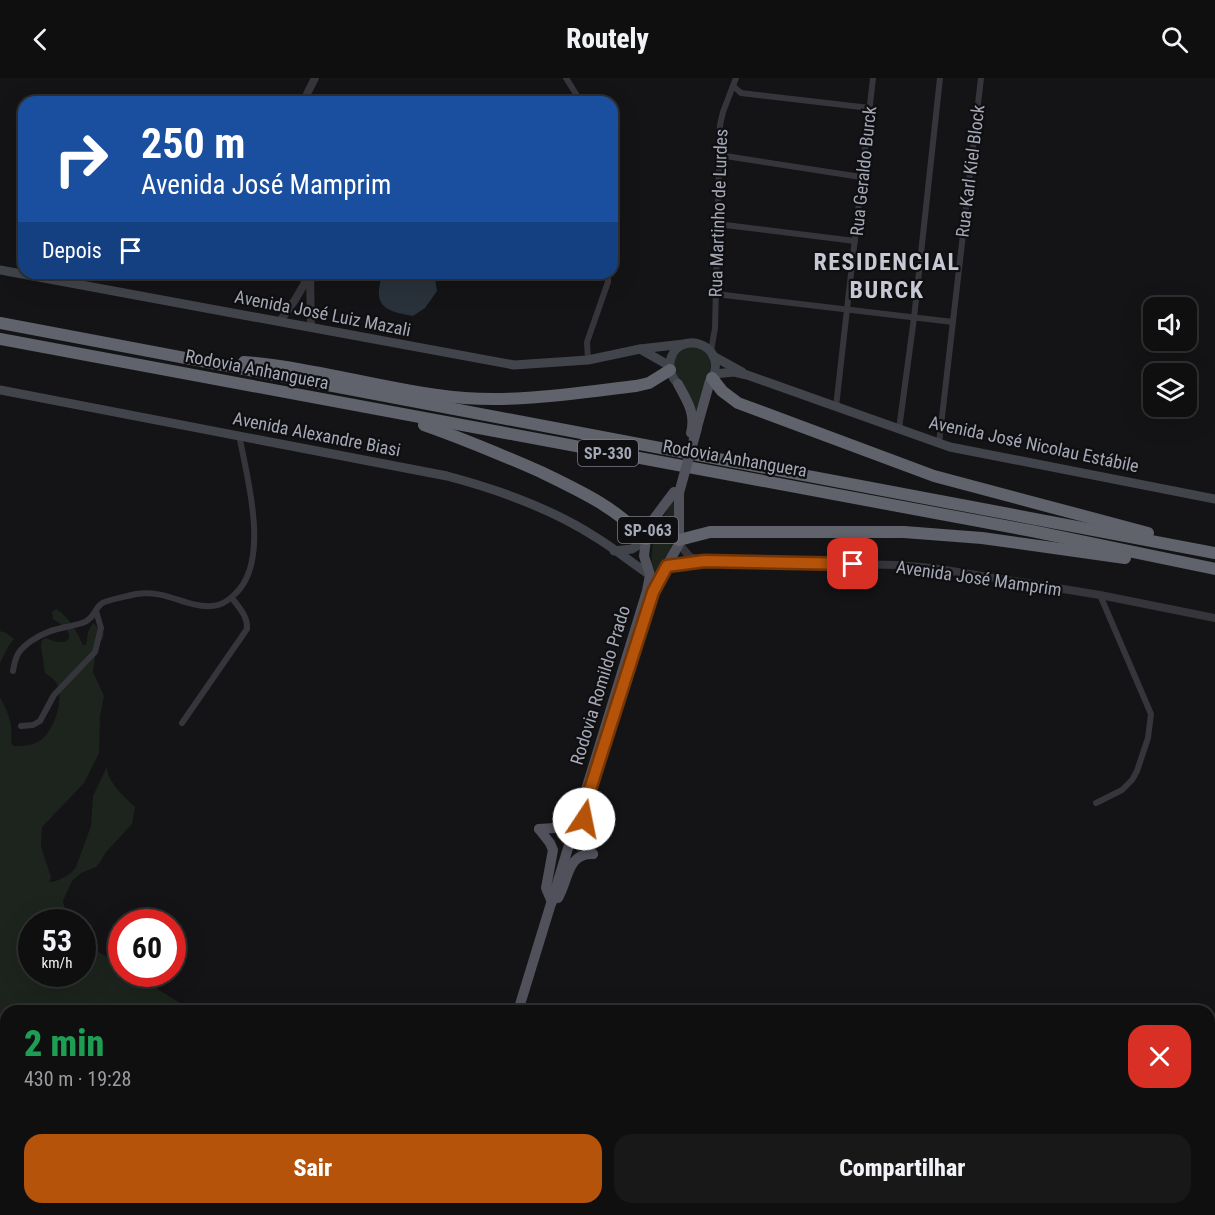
<!DOCTYPE html>
<html lang="pt">
<meta charset="utf-8">
<style>
body{margin:0;font-family:"Roboto Condensed",sans-serif;background:#181819;color:#f1f3f6;height:100vh;display:flex;flex-direction:column;font-size:22px;white-space:nowrap}
*{box-sizing:border-box;margin:0}
p{font-size:20px;color:#9b9c9f}
.icon{flex:none;width:33px;height:33px;fill:none;stroke:currentColor;stroke-width:2;stroke-linecap:round;stroke-linejoin:round}
.map{position:relative;flex:1;overflow:hidden}
.side{position:absolute;left:0px;top:927px;width:1215px;height:210px;display:flex;flex-direction:column;background:#0f0f10;border-radius:18px 18px 0 0;box-shadow:0 6px 24px #0002,0 0 0 2px #2f2f30}
.side>*{flex:none}
.hud{position:absolute;left:18px;top:18px;width:600px;height:183px;border-radius:18px;box-shadow:0 6px 24px #0002,0 0 0 2px #2f2f30;background:#1a4fa0;color:#fff;overflow:hidden}
.fabs{position:absolute;left:1143px;top:219px;display:grid;gap:12px}
.fabs a{display:grid;place-items:center;width:54px;height:54px;border-radius:12px;background:#0f0f10;box-shadow:0 6px 24px #0002,0 0 0 2px #2f2f30;font-size:30px}
.speed{position:absolute;left:18px;top:831px;display:flex;gap:12px;font-size:30px;font-weight:700;text-align:center}
.speed>*{display:grid;place-content:center;width:78px;height:78px;border-radius:50%;background:#0f0f10;box-shadow:0 6px 24px #0002,0 0 0 2px #2f2f30;line-height:1}
.speed small{font-size:15px;font-weight:400}
.speed .limit{border:9px solid #d22;background:#fff;color:#111}
.pin{position:absolute;display:grid;place-items:center;width:51px;height:51px;color:#fff;margin:-26px;border-radius:12px;box-shadow:0 3px 9px #0006}
.me{position:absolute;width:66px;margin:-33px;rotate:11deg;stroke-linejoin:round;filter:drop-shadow(0 0 4px #0008)}
.turn{display:flex;align-items:center;gap:21px;height:126px;padding:0 24px;font-size:27px}
.turn .icon{width:78px;height:78px;stroke-width:2.5}
.turn b{display:block;font-size:42px;line-height:51px}
.then{display:flex;align-items:center;height:57px;padding:0 24px;background:#0003;gap:12px;font-size:22px}
.round{display:grid;place-items:center;flex:none;width:63px;height:63px;border-radius:18px;background:#181819}
.summary{display:flex;align-items:center;justify-content:space-between;height:102px;padding:0 24px}
h1{font-size:36px;font-weight:800;line-height:45px;color:#1e9e55}
.primary-button{display:flex;gap:12px;margin-top:auto;padding:12px 24px}
.primary-button a{flex:1;height:69px;border-radius:18px;background:#b45309;color:#fff;font-size:24px;font-weight:800;line-height:69px;text-align:center}
.primary-button a+a{background:#181819;color:#f1f3f6}
header{display:flex;justify-content:space-between;align-items:center;height:78px;padding:0 24px;background:#0f0f10;font-size:27px;font-weight:800}
.map>svg:first-child{display:block}
</style>
<header><svg class="icon" aria-label="back" viewBox="0 0 24 24"><path d="M15 5l-7 7 7 7"/></svg>Routely<svg class="icon" aria-label="search" viewBox="0 0 24 24"><circle cx="10" cy="10" r="6"/><path d="M15 15l6 6"/></svg></header>
<div class="map">
<svg width="1215" height="1137" viewBox="0 0 1215 1137">
<rect width="100%" height="100%" fill="#141416"/>
<g fill="#1c241d">
<path d="M687,270c42,-6 16,46 9,65 -4,-22 -40,-49 -9,-65z"/>
<path d="M675,419l-2,45 -4,10 -19,28 3,-41 4,-11z"/>
<path d="M56,531c13,7 21,24 27,36h3l2,-13 5,-9 11,11 -2,6 -13,17h6l-2,15 11,24 -4,20 -1,37 -15,30 -42,44 -1,20 10,30 -2,5c9,0 22,-7 27,-15l15,-41 2,-30 14,-29c-1,13 18,31 28,40l-3,17 -27,29 -4,8 -5,6 -15,6 -9,8 -9,20 5,21h-36v52h50l1,-32 38,24 1,8h11l60,37h-187v198h106l-1,6h-111v-517c9,15 13,27 11,44l2,4c7,1 22,-1 28,-6 14,-11 24,-42 15,-58 -3,-4 -7,-6 -11,-9l-4,-28 1,-5 4,-2c8,3 15,7 23,1 2,-10 -9,-15 -16,-20l-1,-7z"/>
<path d="M0,553l6,2 8,6 -5,6 -9,18z"/>
</g>
<path fill="#29313a" d="M383,195h51l3,18 -12,17 -12,8c-30,-5 -41,-11 -30,-43z"/>
<g fill="none" stroke-linecap="round" stroke-linejoin="round">
<g stroke="#35353b" stroke-width="6">
<path d="M566,0l15,24"/>
<path d="M733,8l8,7 129,15"/>
<path d="M719,77l142,22"/>
<path d="M717,146l138,17"/>
<path d="M716,216l237,28"/>
<path d="M711,273l4,-23 5,-203 3,-13 13,-34"/>
<path d="M588,282l-1,-18 21,-60v-9"/>
<path d="M836,329l37,-329"/>
<path d="M899,351l15,-111 26,-240"/>
<path d="M939,365l42,-365"/>
<path d="M13,593c1,-6 2,-12 5,-17 3,-6 8,-9 13,-13 19,-13 31,-12 51,-18 11,-3 12,-13 19,-19 4,-4 28,-8 35,-10 30,-5 50,14 76,12 9,0 16,-5 23,-12 36,-33 12,-117 4,-159"/>
<path d="M182,645l65,-94c1,-13 -8,-21 -15,-31"/>
<path d="M21,648l12,-1 7,-4 14,-26 41,-43 6,-24 -5,-17"/>
<path d="M1096,725l26,-13 10,-10 5,-9 11,-33 3,-24 -51,-119"/>
</g>
<g stroke="#35353b" stroke-width="8">
<path d="M305,24l2,-8 8,-16"/>
<path d="M310,196l1,53"/>
<path d="M280,243l15,-21 15,-26"/>
<path d="M679,466l11,13 11,3"/>
<path d="M667,488l38,-5 192,4 36,3 167,27 115,23"/>
</g>
<g stroke="#42444b" stroke-width="9">
<path d="M0,192l514,95 74,-5 52,-11 44,-5"/>
<path d="M640,271l30,17"/>
<path d="M713,278l29,16"/>
<path d="M714,296l20,-2 13,3 203,72 265,52"/>
<path d="M678,306c-6,-6 -9,-13 -8,-22 6,-33 57,-20 43,15"/>
<path d="M0,312l447,86c53,14 104,32 150,62 18,11 35,25 53,37"/>
<path d="M614,473l18,-2 13,-8"/>
<path d="M503,1137l8,-6"/>
</g>
<g stroke="#50515a" stroke-width="10">
<path d="M678,306c9,17 18,29 13,49"/>
<path d="M697,349l13,-46"/>
<path d="M651,520l6,-15 22,-39v-51"/>
<path d="M585,727c-1,20 -9,35 8,49"/>
<path d="M539,751l11,14 3,7 -7,38 6,14"/>
<path d="M539,751l15,-1 27,-25"/>
<path d="M558,820c11,-19 9,-45 35,-44"/>
<path d="M518,933l129,-420 3,-16 -6,-19 2,-17 4,-15 24,-32"/>
<path d="M419,1137l8,-6"/>
<path d="M461,1137l2,-6"/>
<path d="M471,1137l2,-6"/>
</g>
<g stroke="#60626c" stroke-width="12">
<path d="M0,245l1215,230"/>
<path d="M0,261l1032,192 183,38"/>
<path d="M244,284c65,5 128,24 193,33 67,10 133,-1 199,-9l13,-3 21,-13"/>
<path d="M712,300l10,13 16,12 196,73 214,57"/>
<path d="M424,347c40,14 78,30 117,47 41,20 72,34 105,67"/>
<path d="M679,462l31,-8h194l78,6 143,20"/>
</g>
<path stroke="#50515a" stroke-width="10" d="M679,415l18,-65"/>
</g>
<g fill="none" stroke-linecap="round" stroke-linejoin="round">
<defs>
<path id="route" d="M584,741l1,-14 68,-213 14,-26 38,-5 148,3"/>
</defs>
<use href="#route" stroke="#753606" stroke-width="15"/>
<use href="#route" stroke="#b45309" stroke-width="10"/>
</g>
<g text-anchor="middle" dominant-baseline="central" stroke-width="4.5" stroke-linejoin="round" paint-order="stroke">
<g fill="#0f0f11" stroke="#787a85" stroke-width="1.5">
<rect x="578" y="362" width="60" height="26" rx="4.5"/>
<rect x="618" y="439" width="60" height="26" rx="4.5"/>
</g>
<g font-size="16" font-weight="bold" fill="#a5a8b7">
<text x="608" y="375">SP-330</text>
<text x="648" y="452">SP-063</text>
</g>
<g font-size="18" fill="#a5a8b7" stroke="#0f0f11">
<text transform="translate(863 93) rotate(-84)">Rua Geraldo Burck</text>
<text transform="translate(970 93) rotate(-83)">Rua Karl Kiel Block</text>
<text transform="translate(718 135) rotate(-88)">Rua Martinho de Lurdes</text>
<text transform="translate(323 235) rotate(11)">Avenida José Luiz Mazali</text>
<text transform="translate(257 291) rotate(11)">Rodovia Anhanguera</text>
<text transform="translate(317 356) rotate(11)">Avenida Alexandre Biasi</text>
<text transform="translate(1034 366) rotate(12)">Avenida José Nicolau Estábile</text>
<text transform="translate(735 380) rotate(10)">Rodovia Anhanguera</text>
<text transform="translate(979 500) rotate(8)">Avenida José Mamprim</text>
<text transform="translate(600 607) rotate(-73)">Rodovia Romildo Prado</text>
</g>
<g font-size="24" font-weight="bold" letter-spacing="1.5" fill="#c6c8d3" stroke="#0f0f11">
<text x="887" y="184">RESIDENCIAL<tspan x="887" dy="28">BURCK</tspan></text>
</g>
</g>
</svg>
<div class="fabs">
<a><svg class="icon" aria-label="sound" viewBox="0 0 24 24"><path d="M4 9h4l5-4v14l-5-4H4zM17 9q2 3 0 6"/></svg></a>
<a><svg class="icon" aria-label="layers" viewBox="0 0 24 24"><path d="M12 4l9 5-9 5-9-5zM3 14l9 5 9-5"/></svg></a>
</div>
<div class="speed"><div>53<small>km/h</small></div><div class="limit">60</div></div>
<div class="pin" style="left:853px;top:486px;background:#d93025"><svg class="icon" aria-label="arrive" viewBox="0 0 24 24"><path d="M6 21V4h12l-3 4 3 4H6"/></svg></div>
<svg class="me" style="left:584px;top:741px" viewBox="-20 -20 40 40"><circle r="19" fill="#fff"/><path d="M0-13L10 11 0 6-10 11z" fill="#b45309"/></svg>
<div class="hud">
<div class="turn"><svg class="icon" aria-label="right" viewBox="0 0 24 24"><path d="M7 20v-9h11M14 6l5 5-5 5"/></svg><div><b>250 m</b>Avenida José Mamprim</div></div>
<div class="then">Depois<svg class="icon" aria-label="arrive" viewBox="0 0 24 24"><path d="M6 21V4h12l-3 4 3 4H6"/></svg></div>
</div>
<section class="side">
<div class="summary"><div><h1>2 min</h1><p>430 m · 19:28</p></div><a class="round" style="background:#d93025;color:#fff"><svg class="icon" aria-label="close" viewBox="0 0 24 24"><path d="M6 6l12 12M18 6L6 18"/></svg></a></div>
<div class="primary-button"><a>Sair</a><a>Compartilhar</a></div>
</section>
</div>
